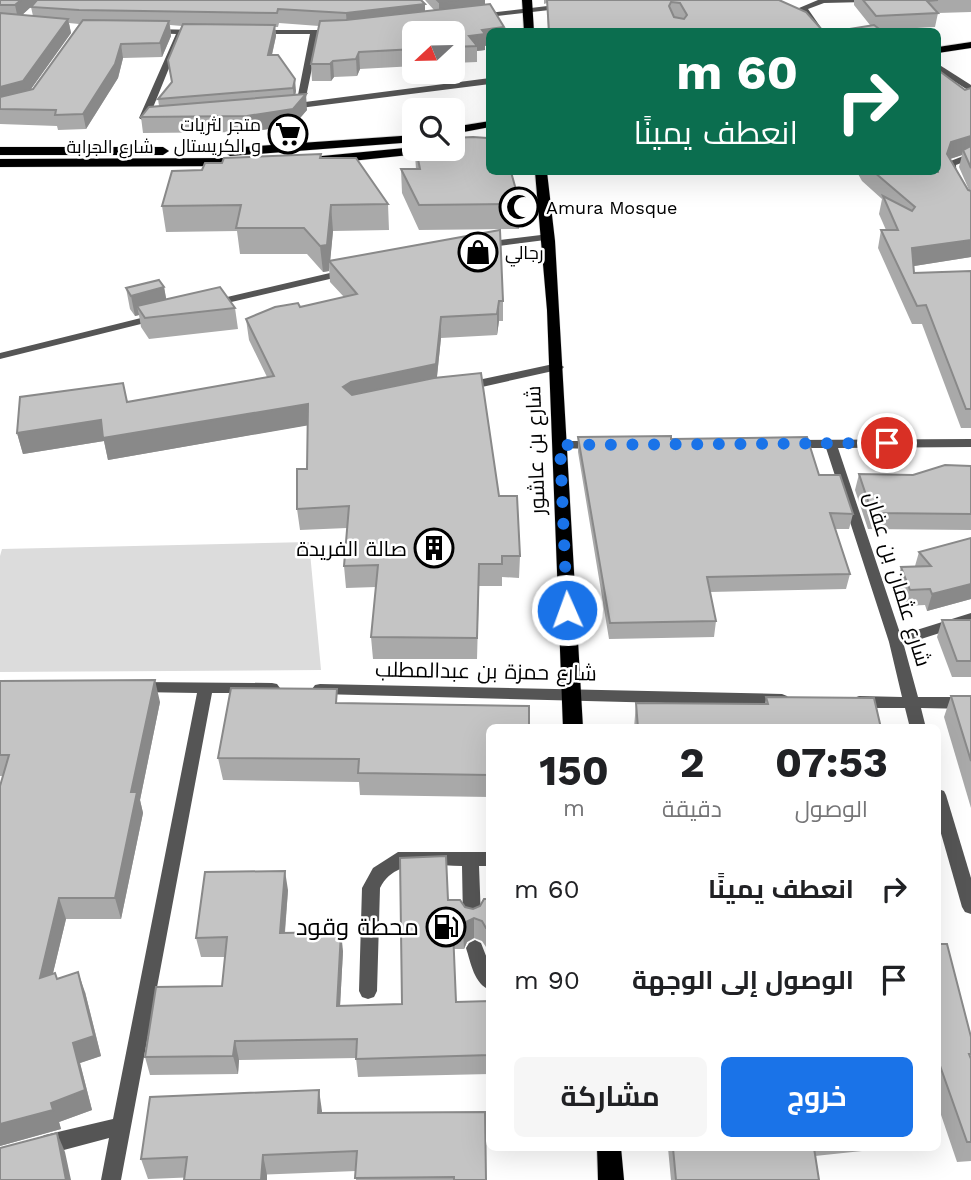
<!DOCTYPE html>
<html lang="ar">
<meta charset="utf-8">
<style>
body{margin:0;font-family:"Work Sans",Cairo,sans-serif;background:#f6f6f6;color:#202124;direction:rtl;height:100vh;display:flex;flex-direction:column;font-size:26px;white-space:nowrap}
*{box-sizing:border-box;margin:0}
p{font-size:23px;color:#757577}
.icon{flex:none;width:38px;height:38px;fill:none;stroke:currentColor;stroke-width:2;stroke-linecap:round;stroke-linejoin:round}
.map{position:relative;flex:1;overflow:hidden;direction:ltr}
.panel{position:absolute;left:486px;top:724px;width:455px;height:427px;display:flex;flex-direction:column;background:#fff;border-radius:10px;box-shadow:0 7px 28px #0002;direction:rtl}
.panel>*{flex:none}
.hud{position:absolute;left:486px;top:28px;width:455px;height:147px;border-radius:10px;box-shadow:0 7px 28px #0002;direction:rtl;background:#0b6e4f;color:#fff;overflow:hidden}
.needle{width:46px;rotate:248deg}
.fabs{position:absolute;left:402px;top:21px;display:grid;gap:14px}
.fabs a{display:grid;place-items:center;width:63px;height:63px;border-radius:10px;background:#fff;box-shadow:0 7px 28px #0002;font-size:35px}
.pin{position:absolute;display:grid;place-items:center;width:60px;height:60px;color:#fff;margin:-30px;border:4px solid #fff;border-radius:50%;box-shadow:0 2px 7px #0007}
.me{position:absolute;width:77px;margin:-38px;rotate:358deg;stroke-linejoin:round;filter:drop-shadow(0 0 5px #0008)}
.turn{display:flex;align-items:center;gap:24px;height:147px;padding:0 28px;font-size:32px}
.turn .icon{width:91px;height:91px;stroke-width:2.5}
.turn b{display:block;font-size:49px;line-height:60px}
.eta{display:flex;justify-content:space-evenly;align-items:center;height:119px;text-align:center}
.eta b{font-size:42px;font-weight:700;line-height:49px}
.action{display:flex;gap:14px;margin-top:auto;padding:14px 28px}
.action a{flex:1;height:80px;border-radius:10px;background:#1a73e8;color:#fff;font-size:28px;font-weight:700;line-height:80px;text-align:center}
.action a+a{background:#f6f6f6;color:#202124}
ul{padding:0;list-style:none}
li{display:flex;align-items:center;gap:21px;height:91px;padding:0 28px}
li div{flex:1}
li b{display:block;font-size:26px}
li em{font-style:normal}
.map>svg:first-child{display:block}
</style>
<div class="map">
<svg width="971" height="1180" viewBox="0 0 971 1180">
<rect width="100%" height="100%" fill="#fff"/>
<path fill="#dcdcdc" d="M309,542l12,128 -321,2v-116l2,-7z"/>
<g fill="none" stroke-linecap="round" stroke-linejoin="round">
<defs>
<g id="primary">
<path d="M522,0h10l2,32h-10z"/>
<path d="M971,42v6l-33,5v-6z"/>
<path d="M490,121v6l-37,7v-7z"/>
<path d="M415,135v7l-185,14 -6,-4 6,-4z"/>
<path d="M0,147h163l6,4 -6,4h-163z"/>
<path d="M415,147l20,2 -6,4 -107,11 -6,-4 6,-4z"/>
<path d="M0,159l245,-1 6,4 -6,4 -245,1z"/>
<path d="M535,172h12l8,69 28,487h-20l-16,-418z"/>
<path d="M597,1148h24l3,32h-26z"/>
</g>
</defs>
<use href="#primary" stroke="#dbdbdb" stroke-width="1"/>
<g fill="#555" fill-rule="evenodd">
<path d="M971,613v10l-75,24 -7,-5 2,-4z"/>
<path d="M398,852h92v14h-11l2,53 -3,5 -6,2 -6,-2 -3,-5 -1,-53c-31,0 -66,-9 -82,22l-3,103 -3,6 -6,2 -6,-2 -3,-6 3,-103 11,-20z"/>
<path d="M475,940l6,3 9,23v24c-16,-6 -19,-27 -24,-42l3,-5z"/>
</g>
<g fill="#555" fill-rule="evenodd">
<path d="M818,0h52l-4,2 -42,1 -16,6 16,23h-8l-17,-24z"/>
<path d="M564,4l4,2 -1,2 -87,10 -4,-2 4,-2z"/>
<path d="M152,29l46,1 4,2 -4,2h-18l2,2 -32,79 4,3 -10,3 -5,-3 37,-84 -27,-1v-4z"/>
<path d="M254,30h83l1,2 -4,2h-15l-14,68 185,-24v6l-190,24 -4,-3 14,-71h-53l-4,-2z"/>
<path d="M938,64l33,21v7l-33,-21z"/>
<path d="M971,153v6l-15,6c0,17 15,24 15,44l-5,-3 -20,-34 2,-10z"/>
<path d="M549,234l5,3 -1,2 -69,9 -5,-3 5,-3z"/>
<path d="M347,269l5,3 -1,2 -141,33 -6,-3 6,-3z"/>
<path d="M157,314l4,1v4l-161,40v-6z"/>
<path d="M558,363l6,4 -2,2 -98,22 -6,-4 6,-4z"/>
<path d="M971,439v8l-133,1 65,194 15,55h53v12l-50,-1 5,20h-16l-5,-20h-46l-5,-2 -3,-4 3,-4 5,-2 43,1 -13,-55 -63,-194h-36l-6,-4 6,-4z"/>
<path d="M560,441h35l6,4 -6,4 -39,-1 -2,-3 2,-3z"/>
<path d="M138,682l134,1 5,1 3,4 -3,4 -5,1h-60l-91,487h-20l8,-42 -64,17 -7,-3 -3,-7 3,-7 7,-3 68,-16 84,-426 -59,-1 -5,-1 -3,-4 3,-4z"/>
<path d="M320,684l462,10 5,2 3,4 -3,4 -5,2 -462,-12 -5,-1 -3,-4 3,-4z"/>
<path d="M938,789l6,2 2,4 25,83v36l-6,-2 -3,-5 -24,-84z"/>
</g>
<use href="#primary" fill="#000" fill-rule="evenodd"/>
</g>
<g fill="#a9a9a9" fill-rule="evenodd">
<path d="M0,0l425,11 9,-1 -9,-10h60v4l19,23 -1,5h-13l-5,14v4l-8,1v11l-24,1v-30h-38v33l-55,3 -3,7 -23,1 -3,4h-19l-1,-17 8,-38 -40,-3 -1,4h-3l1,9 -4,19 24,36 -1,4 12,15 -13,15 -45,7 -106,1 -2,-16 18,-11 -1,-7 14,-17 10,-56 -12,-1 1,11 -9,21 -39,1 -5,20 -32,51 -28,1 -1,-4 -57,-2zM31,7l2,9 -11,-1 2,-2zM69,23l10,1 -46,65h-2l40,-56z"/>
<path d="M544,0h235l45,32h-276l-1,-29 -3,1z"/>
<path d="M854,0h117v12l-33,1 -3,14 -55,3 -10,-5 -16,-20z"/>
<path d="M971,88v169l-57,9v7l57,-2v157h-10l-39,-104h-10l-34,-76 3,-18h5l-7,-16 3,-15 -20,-18 -5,-9h81l27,-82zM962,155l-3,12 10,23 -19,-31z"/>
<path d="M414,141h1v8h38l37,23 30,32 -1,25 -100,1 -17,-37 -1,-24h15z"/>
<path d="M321,158l67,46 1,26 -56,1 -3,30 173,40v20h-4l-2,14 -56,3 -4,39 62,119 21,60 -1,22 -17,-1v9h-23l-2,73h-104l-2,-22 5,-50 -30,1 -2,-22 3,-38 -47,2 -3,-21 10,-40v-44l-199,35 -4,-19 -81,13 -6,-21 110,-31 140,-25 -18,-37 -3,-21 98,-22 -14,-15 -1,-15v4l-6,1 -16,-18h-67l-3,-23 -71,1 -4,-26 40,-36 20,-7z"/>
<path d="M164,287l2,13 69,8 3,21 -89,10 -8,-12 -2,-12 -4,1 -5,-7 -4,-21z"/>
<path d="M578,437l93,2 148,36 34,39 -4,15h-14l15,45 -4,15 -136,3 6,29 -2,16 -105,2 -31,-187z"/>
<path d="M971,466v64l-103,-1 -13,-39 4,-16 54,1z"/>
<path d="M971,538v61l-44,12 -2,-6 -20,1 -8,-23 4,-16 14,-1 4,-14z"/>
<path d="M942,620h29v57h-19l-15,-40z"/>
<path d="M0,681l160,21 -20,98 3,13 -22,106h-55l-13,54h2l2,6 28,13 16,64 -21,7 12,47 -33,12 2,7 -61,17v-360l3,-10h-3z"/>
<path d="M951,696h20v112l-27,-91z"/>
<path d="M766,697l115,31h-247l2,-25 129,1z"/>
<path d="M339,703l151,25v69l-130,-2 -1,-13 -136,-2 -5,-22z"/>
<path d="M288,890l-3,43 58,18 -3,55 62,-2 46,-104 17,7 25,7v33h-4l-4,-6 -8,-3 -7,4 -3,7h-10l2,53 34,-1v73l-132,3 -2,-19 -117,2 -1,14 -88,1 -5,-18 77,-71 3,-29h-24l-5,-19z"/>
<path d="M938,944l33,93v124l-14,1 -19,-56z"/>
<path d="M322,1111v2l164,67h-130v-9l-208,8 -7,-20z"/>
<path d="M668,1148h195l-1,3 -47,5 4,24h-148z"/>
</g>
<g fill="#898989">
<path d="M21,0h17l-20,19 -3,-14z"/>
<path d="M458,0h27v11l-46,5v-14z"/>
<path d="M425,4v14l-78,9 -1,-14z"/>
<path d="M68,19l3,14 -45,63 -26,6v-15z"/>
<path d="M169,21l2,15 -9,21 -2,-14z"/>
<path d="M275,25l1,11 -7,31 -1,-12z"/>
<path d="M504,27l-1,5h-13v13l-5,1v4l-8,1v-5l-8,-10 13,-6z"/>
<path d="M121,44l2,14 -5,20 -32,51 -3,-15z"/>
<path d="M359,52l1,17 -3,7 -1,-17z"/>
<path d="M333,61l1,16 -3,4 -1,-17z"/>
<path d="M295,79l1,12 -2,10 -1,-13z"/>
<path d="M306,94l1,16 -13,15 -45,7 -2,-16z"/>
<path d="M971,136v15l-8,-1 -1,5 -15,5 -4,11 8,-29z"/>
<path d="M331,205l2,26 -3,32 -1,-2v10l-6,1 -3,-26z"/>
<path d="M971,240v17l-63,10 4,-19z"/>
<path d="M164,287l4,21 -31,-2 2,9 -4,1 -4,-20z"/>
<path d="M499,301v20l-2,14v-21z"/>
<path d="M441,317v21l-5,47 -84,17 -9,-15z"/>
<path d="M308,404l2,21 -202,35 -4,-19 -81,13 -6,-21 84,-13z"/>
<path d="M971,584v15l-44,12 5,-17z"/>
<path d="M155,680l5,22 -20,98 3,13 -22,106 -6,-21 16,-106z"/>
<path d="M285,871l3,19 -5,63 -3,-20z"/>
<path d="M59,898l7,21 -19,79 -7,-20z"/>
<path d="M474,918v20l-7,4 -3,7 -1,-20 3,-7z"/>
<path d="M341,932l2,19 -4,74 -2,-19z"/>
<path d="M78,972l7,20 16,64 -21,7 12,47 -33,12 2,7 -61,17v-22l51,-21 22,-60z"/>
<path d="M235,1041l4,19 -1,14 -5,-18z"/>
<path d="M319,1090l3,21 -1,23 -3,-21z"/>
<path d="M57,1133l8,19 6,28h-5z"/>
<path d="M263,1155l4,20v5h-6z"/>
</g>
<g fill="#c4c4c4" stroke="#898989" stroke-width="2" fill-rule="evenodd">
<path d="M0,0h21l-6,5h-15z"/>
<path d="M37,0h384l4,4 -79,9 -68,-4 -1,4 -198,-3 -48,-3z"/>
<path d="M437,0h21l-19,2z"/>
<path d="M547,0h232l27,12 18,20h-275zM671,2l9,1 7,12 -3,4 -10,-2 -5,-11z"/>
<path d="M863,0h75l-11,1 11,12 -62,3z"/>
<path d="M490,4l14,23 -22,3 3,4 -16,2 8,10 -24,1v-14h-38v16l-56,3 -3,7 -23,2 -3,3h-19l9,-43 26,-1z"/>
<path d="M0,13l68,6 -45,62 -23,6z"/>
<path d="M83,20l86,1 -9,22 -39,1 -6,20 -32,50 -28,1 1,-5 -56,-1v-12l33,-8z"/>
<path d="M183,24l92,1 -7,30h10l17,24 -2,9 -135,11 14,-17 -4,-22z"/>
<path d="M874,25l9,7h-52z"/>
<path d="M938,70l27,20 6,-2v48l-20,6 -4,12 21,36 3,1v49l-59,8 2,25 57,-2v138h-5l-40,-104 -9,1 -36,-76h17l-15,-34 29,15 3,-4 -41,-35h64z"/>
<path d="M306,94l-13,15 -46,7 -106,1 8,-10z"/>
<path d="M473,137l14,1 3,9v25h21l9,32 -101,1 -18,-36h19l-4,-20h37v-11z"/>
<path d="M971,146v22l-8,-18z"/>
<path d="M321,154l-1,4h36l32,46 -57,1 -4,40 -7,1 -16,-18h-68l5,-23 -79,1 10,-35 30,-1 3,-7h17l2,-5z"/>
<path d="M500,230l3,71h-4l-2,13 -56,3 -5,47 -85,18 -8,5 9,8 82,-17 47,-5 18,123h18l3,60h-18v8h-23l-2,74 -106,-1 7,-72 -34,1 5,-60 -52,3v-40h10l1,-65 -205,34 -2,-18 -84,13 3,-36 103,-14 4,19 147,-26 -28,-57 29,-12 23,-4 2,4 57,-13 -28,-33z"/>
<path d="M159,280l5,7 -33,9 -5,-8z"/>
<path d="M220,287l15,21 -90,10 -8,-12z"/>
<path d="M671,436v3l136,-2 12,38h21l13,39 -23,-1 20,61 -143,3 9,44 -106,2 -32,-186z"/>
<path d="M945,465l26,1v48l-99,-1 -13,-39 54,1z"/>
<path d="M971,538v46l-39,10 -2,-5 -20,1 -9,-23 30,-1 -12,-14z"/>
<path d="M942,620h29v41h-14z"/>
<path d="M155,680l-24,112h6l-22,106h-56l-19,80 15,-5 2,6 21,-7 16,64 -21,7 12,47 -34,13 2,7 -53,14v-338l9,-31h-9v-74z"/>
<path d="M231,688l106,1 -1,14 193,3v22h-39v47l-132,-2 1,-14 -141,-1z"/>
<path d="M951,696h20v65z"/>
<path d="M766,697l108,1 7,30h-243l-2,-25 132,1z"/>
<path d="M446,856l2,44h12l5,7 8,2 7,-3 4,-7h5l1,29h-4l-4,-7 -8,-3 -8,4 -3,7 -10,1 3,72 34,-1v54l-134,4 1,-20 -122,2 -2,15 -88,1 11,-70 66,-1 5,-49 -31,1 9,-66 80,-1 -5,62 61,-1 -4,74 65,-2 -2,-146z"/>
<path d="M938,944h9l24,93v17h-2l2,5v83h-4l-29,-82z"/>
<path d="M319,1090l-1,23 167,-1 1,68h-32v-3l-99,1 2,-27 -94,4 -2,25h-77l3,-23 -46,2 9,-62z"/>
<path d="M57,1133l9,47h-66v-32z"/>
<path d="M673,1148h141l5,32h-143z"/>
</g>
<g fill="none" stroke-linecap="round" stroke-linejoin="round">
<path stroke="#1a73e8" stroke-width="12" stroke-dasharray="0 21.6" d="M567,610l-7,-165 327,-2"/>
</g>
<defs>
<symbol id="supermarket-ring" viewBox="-11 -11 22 22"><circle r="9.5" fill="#fff" stroke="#000" stroke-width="1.5"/><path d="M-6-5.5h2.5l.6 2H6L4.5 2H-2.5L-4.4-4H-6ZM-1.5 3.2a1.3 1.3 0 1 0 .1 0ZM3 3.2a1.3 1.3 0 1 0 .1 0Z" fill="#000"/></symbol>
<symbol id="mosque-ring" viewBox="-11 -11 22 22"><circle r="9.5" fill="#fff" stroke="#000" stroke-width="1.5"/><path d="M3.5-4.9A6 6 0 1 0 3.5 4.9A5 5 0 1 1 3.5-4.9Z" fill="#000"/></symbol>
<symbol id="shop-ring" viewBox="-11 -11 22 22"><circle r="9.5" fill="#fff" stroke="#000" stroke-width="1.5"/><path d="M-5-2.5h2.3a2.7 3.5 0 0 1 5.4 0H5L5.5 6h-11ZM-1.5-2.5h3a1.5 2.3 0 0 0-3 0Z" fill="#000"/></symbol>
<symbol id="building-ring" viewBox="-11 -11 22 22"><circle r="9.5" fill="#fff" stroke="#000" stroke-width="1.5"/><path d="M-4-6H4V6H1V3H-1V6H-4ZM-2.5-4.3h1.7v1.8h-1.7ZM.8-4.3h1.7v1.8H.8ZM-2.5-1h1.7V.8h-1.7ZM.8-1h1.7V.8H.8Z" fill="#000"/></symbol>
<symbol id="fuel-ring" viewBox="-11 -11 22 22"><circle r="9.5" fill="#fff" stroke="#000" stroke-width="1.5"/><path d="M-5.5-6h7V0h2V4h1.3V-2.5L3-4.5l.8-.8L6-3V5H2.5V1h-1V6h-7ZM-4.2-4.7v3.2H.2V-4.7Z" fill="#000"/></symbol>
</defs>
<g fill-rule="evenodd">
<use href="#supermarket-ring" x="266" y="112" width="44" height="44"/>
<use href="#mosque-ring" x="497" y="185" width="44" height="44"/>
<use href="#shop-ring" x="456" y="230" width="44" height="44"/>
<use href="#building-ring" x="412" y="526" width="44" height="44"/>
<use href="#fuel-ring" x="424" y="905" width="44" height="44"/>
</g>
<g text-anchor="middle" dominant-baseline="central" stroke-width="5" stroke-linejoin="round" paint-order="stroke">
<g font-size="18" fill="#000" stroke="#fff" text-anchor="start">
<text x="261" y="124" text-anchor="end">متجر لثريات<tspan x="261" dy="21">و الكريستال</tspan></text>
<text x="546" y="207">Amura Mosque</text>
<text x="505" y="252">رجالي</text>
</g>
<g font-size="18" fill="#000" stroke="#fff">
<text x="110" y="146">شارع الجرابة</text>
</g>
<g font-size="21" fill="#000" stroke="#fff">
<text transform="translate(535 450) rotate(-92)">شارع بن عاشور</text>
<text transform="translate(898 579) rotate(73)">شارع عثمان بن عفان</text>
<text transform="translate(486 671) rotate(1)">شارع حمزة بن عبدالمطلب</text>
</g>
<g font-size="21" fill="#000" stroke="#fff" text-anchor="end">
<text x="407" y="548">صالة الفريدة</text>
</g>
<g font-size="24" fill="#000" stroke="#fff" text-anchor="end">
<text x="419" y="927">محطة وقود</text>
</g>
</g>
</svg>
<div class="fabs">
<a><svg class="needle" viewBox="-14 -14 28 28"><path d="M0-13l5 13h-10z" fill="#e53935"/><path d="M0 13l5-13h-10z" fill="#757577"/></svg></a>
<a><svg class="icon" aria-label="search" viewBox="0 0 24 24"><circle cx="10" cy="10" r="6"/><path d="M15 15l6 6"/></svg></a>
</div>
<div class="pin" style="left:887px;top:443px;background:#d93025"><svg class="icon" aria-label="arrive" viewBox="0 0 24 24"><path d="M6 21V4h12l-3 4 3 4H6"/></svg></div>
<svg class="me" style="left:567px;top:610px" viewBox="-20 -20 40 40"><circle r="17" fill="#1a73e8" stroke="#fff" stroke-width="3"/><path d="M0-11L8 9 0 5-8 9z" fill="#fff"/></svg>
<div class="hud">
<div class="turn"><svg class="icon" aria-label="right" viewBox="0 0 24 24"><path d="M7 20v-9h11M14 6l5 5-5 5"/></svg><div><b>60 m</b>انعطف يمينًا</div></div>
</div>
<section class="panel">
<div class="eta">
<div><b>07:53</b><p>الوصول</p></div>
<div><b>2</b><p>دقيقة</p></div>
<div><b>150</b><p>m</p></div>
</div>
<ul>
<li><svg class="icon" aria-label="right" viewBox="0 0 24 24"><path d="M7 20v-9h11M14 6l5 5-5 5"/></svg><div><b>انعطف يمينًا</b></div><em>60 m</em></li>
<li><svg class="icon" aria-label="arrive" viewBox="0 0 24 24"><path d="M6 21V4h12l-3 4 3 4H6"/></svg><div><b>الوصول إلى الوجهة</b></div><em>90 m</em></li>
</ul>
<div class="action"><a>خروج</a><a>مشاركة</a></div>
</section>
</div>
